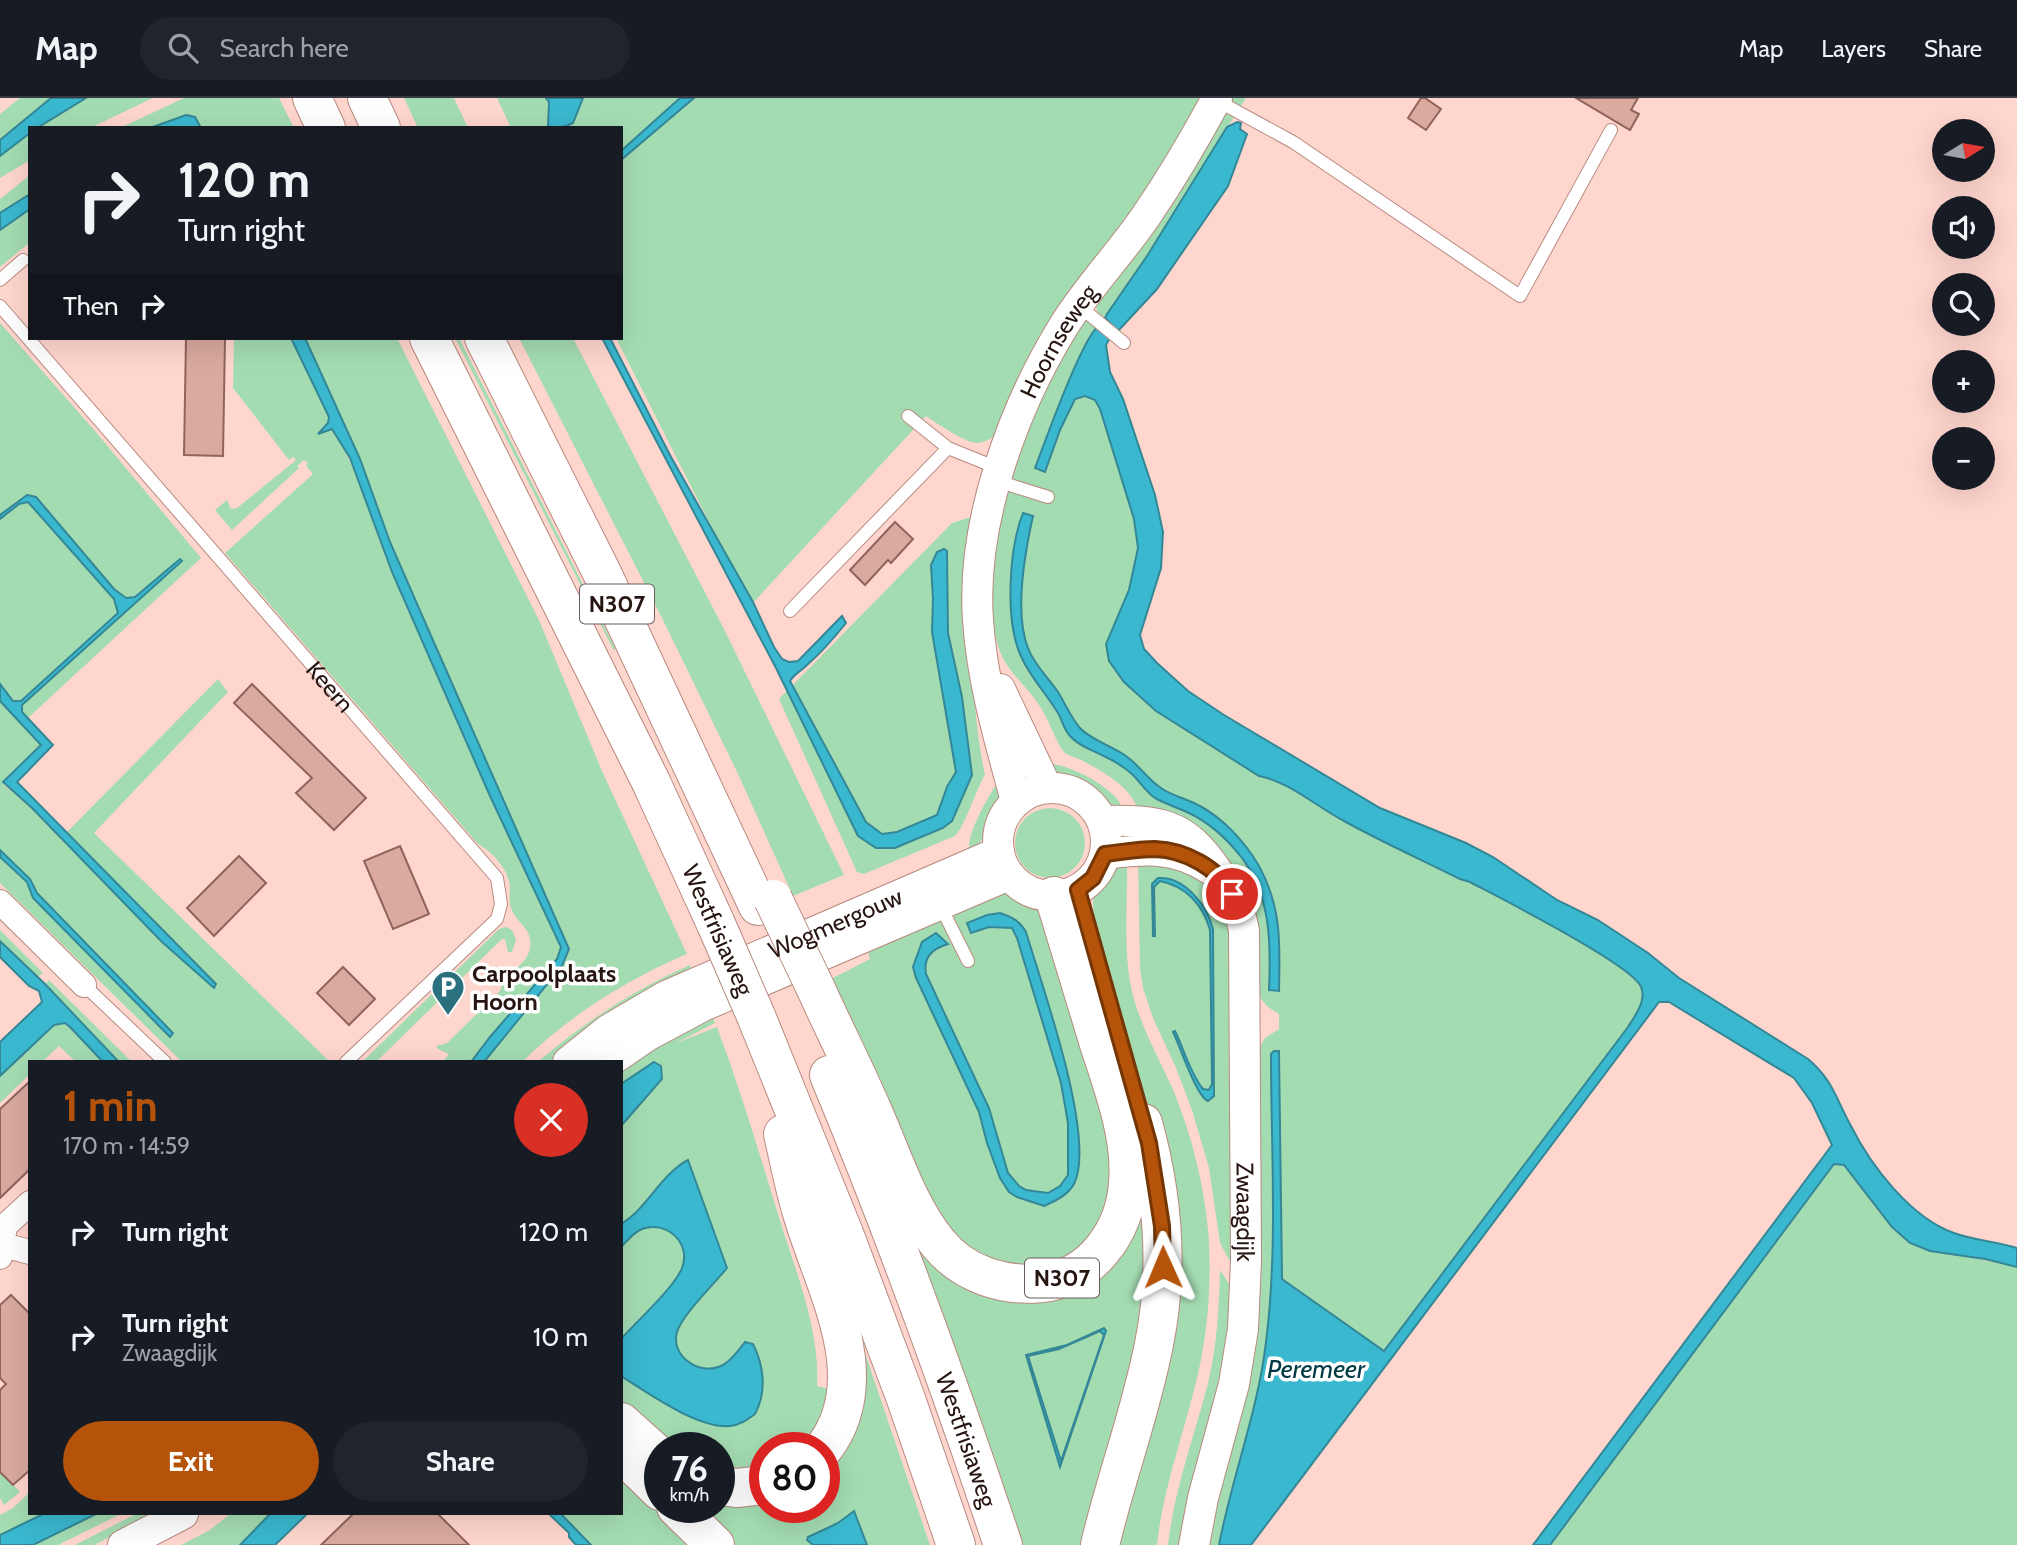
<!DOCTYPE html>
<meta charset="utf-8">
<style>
body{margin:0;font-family:Cabin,sans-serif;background:#20242c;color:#f1f3f6;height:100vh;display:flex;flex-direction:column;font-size:26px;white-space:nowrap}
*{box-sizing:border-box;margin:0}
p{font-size:23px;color:#9ea1a6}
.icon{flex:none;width:38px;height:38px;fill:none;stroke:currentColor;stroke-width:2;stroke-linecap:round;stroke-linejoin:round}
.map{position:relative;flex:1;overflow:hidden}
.details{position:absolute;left:28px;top:962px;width:595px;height:455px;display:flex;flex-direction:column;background:#171b24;border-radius:0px;box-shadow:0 7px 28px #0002}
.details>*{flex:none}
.hud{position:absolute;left:28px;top:28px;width:595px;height:214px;border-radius:0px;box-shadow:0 7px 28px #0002;background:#171b24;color:#f1f3f6;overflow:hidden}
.needle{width:46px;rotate:79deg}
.controls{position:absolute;left:1932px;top:21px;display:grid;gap:14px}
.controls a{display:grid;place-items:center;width:63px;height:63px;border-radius:50%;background:#171b24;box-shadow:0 7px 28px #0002;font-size:35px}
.speed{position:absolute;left:644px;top:1334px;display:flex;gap:14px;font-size:35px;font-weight:700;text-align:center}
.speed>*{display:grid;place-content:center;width:91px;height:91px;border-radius:50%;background:#171b24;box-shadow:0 7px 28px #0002;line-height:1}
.speed small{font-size:18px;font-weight:400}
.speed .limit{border:10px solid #d22;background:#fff;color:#111}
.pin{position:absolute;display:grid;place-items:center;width:60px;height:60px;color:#fff;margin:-30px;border:4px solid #fff;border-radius:50%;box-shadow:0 2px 7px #0007}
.me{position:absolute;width:77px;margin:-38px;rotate:359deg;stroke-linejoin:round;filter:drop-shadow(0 0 5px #0008)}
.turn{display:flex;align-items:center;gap:24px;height:147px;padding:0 35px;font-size:32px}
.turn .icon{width:91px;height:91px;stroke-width:2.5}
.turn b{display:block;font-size:49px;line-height:60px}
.then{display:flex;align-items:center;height:66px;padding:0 35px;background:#0003;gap:14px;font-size:26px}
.round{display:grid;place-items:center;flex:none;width:74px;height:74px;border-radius:37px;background:#20242c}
.head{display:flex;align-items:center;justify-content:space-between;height:119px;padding:0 35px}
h1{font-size:42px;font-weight:700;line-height:52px;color:#b45309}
.primary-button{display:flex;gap:14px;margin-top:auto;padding:14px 35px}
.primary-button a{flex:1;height:80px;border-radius:42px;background:#b45309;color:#fff;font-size:28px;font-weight:700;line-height:80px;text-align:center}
.primary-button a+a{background:#20242c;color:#f1f3f6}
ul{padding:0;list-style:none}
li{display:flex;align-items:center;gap:21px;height:105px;padding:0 35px}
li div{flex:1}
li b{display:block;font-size:26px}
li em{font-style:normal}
header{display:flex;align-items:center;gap:42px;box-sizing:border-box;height:98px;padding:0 35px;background:#171b24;border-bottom:2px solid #363941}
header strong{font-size:33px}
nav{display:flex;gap:38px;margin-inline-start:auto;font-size:24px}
.search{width:490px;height:63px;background:#20242c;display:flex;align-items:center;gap:18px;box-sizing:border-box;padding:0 24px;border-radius:38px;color:#9ea1a6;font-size:26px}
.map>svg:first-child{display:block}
</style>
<header>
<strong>Map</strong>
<div class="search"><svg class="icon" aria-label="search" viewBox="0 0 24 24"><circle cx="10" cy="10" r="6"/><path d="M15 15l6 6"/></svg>Search here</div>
<nav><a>Map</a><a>Layers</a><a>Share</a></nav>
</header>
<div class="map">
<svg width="2017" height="1447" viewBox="0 0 2017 1447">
<rect width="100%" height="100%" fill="#ffd6ce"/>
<g fill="#a4dcb2">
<path d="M20,0h31l-51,42v-26z"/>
<path d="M86,0h67l-63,30h-53z"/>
<path d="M184,0h95l15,30h-93l-6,-11 -4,-2 -41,13h-30z"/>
<path d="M404,0h50l14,30h-50z"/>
<path d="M497,0h706l-206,337c-6,3 -14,9 -21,8 -12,-1 -40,-20 -50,-27l-175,189 -135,-267h5v-210h-110z"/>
<path d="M1230,0h16l-99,158 -42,62 -8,-6 -1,-7z"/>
<path d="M30,35v27l-30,18v-22z"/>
<path d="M30,77v19l-30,19v-14z"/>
<path d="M30,111v33l-30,25v-37z"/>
<path d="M1090,221l9,6 -18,31 -46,112 10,4 15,-42 15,-31 10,-3 10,4 5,9 34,110 4,29 -9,42 -23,54 7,25 43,42 103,65c31,6 58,30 85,45 38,21 77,39 116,58l10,3c28,15 163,83 171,105 6,13 -6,29 -13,40l-244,324 -102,-72 -3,-227 -5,-1 -3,3c0,96 7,194 -5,288 -8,69 -34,135 -47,203h-15l11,-56 42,-437 8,-14 14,-9v-15l-11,-7 -13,-15 -1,-65 -114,-113c-9,-27 -33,-40 -57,-53 -5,-3 -15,-5 -19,-9 -7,-8 -17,-36 -25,-47 -11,-17 -30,-32 -38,-51 -26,-63 7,-189 36,-248 14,-29 30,-57 45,-85z"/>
<path d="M0,225l95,108 106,127 -173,160 -6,-7v-6l158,-145 -45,37 -9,1 -12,-9 -78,-92 -9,-2 -27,20z"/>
<path d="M234,240h57l38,79 -1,6 -9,8 13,-2 3,3c26,44 37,96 58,143 54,122 108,244 166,364l2,8 -4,12 -67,78 -19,25h-28l6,-8 -11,-5 -2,-3 11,-3 53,-52c4,-17 24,-24 29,-39 7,-22 -12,-27 -18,-44 -3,-8 0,-18 -2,-27 -4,-15 -18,-30 -31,-37l-253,-291 88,-79 -7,-8 2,-3 -4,-3 -7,6 2,2 -67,62 -17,-20 12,-10 4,9 6,-1 59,-48 -3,-3 -4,3 -56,-72z"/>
<path d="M305,240h92l142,282 63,151 85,183c-61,26 -118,62 -165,108h-38l78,-96 7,-17 -148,-336 -31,-71 -30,-83z"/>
<path d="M455,240h4l156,310 -1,3z"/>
<path d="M519,240h54l152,293 119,244 -51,21 -55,-122 -75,-154z"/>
<path d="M28,404l86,97 4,14 -97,88 -4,1 -8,-5 -9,-13v-165l20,-16z"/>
<path d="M974,418c-1,87 -7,174 11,259 -9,15 -20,51 -30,61l-91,38 -7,-2 -78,-173 173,-176z"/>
<path d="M218,581l10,13 -134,141 236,229h-148l-182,-179v-182l41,44 -36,34 -1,6 28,23 148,151 8,4 24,23h4l-149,-154z"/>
<path d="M1050,666c20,0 69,26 73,46l-12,-1 -9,-4 -15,-15 -32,-16z"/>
<path d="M996,687l6,10 -19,43 -8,11h-6c-2,-15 18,-51 27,-64z"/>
<circle cx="1050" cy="745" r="35"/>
<path d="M1138,760l66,18 25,34 5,359 -14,-26 -11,-75 -17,-58 -16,-42 -23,-50 -10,-30 -3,-19z"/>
<path d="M1127,763c1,43 -5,97 7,138 9,32 27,63 40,93 19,47 32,100 35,150 2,44 -1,89 -11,132 -13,57 -35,113 -41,171h-49l19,-78 29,-331 -65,-221 3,-1c-5,-25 12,-44 33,-53z"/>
<path d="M999,790c19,5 35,15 50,27l69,236 -16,83 -69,42 -83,-32 -119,-265 39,-20 -4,-14z"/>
<path d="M506,829l6,3 4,10 -4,12h-4l-3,-13h-3l-126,123h-14l137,-133z"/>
<path d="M0,832l43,43 -7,5 -36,-37z"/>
<path d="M690,867l5,12 -138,85h-19c46,-40 96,-72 152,-97z"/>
<path d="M49,882l83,82h-13l-74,-78z"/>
<path d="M710,914l5,11 -39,20 41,-16c25,67 45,135 66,203 16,50 37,103 34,156l21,5 -25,56h-48v30h-46v-30h-59l-39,-33v-352z"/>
<path d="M60,925h5l5,4 33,35h-27l-17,-16 -17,16h-12v12l-30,29v-27l54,-51z"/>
<path d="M1834,1066l10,1c24,28 41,65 75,82l98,20v278h-467z"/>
<path d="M1137,1085l20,100 -63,262h-77l-123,-355 25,39 138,60z"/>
<path d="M817,1113l113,334h-63l-13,-33 -16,11 -30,14 5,8h-87l-40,-38h33v-13h46v13h59v-48l17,-23z"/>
<path d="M1220,1172l13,20 1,25 -51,230h-15c6,-55 26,-108 40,-162 9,-37 11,-75 12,-113z"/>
<path d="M0,1373l20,21 -16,13 -4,-7z"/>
<path d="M621,1375l75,72h-105l-30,-31h60z"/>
<path d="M30,1394v22h13l-43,21v-20l13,-7z"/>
<path d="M96,1416h25l-63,31h-25z"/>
<path d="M136,1416h20l-62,31h-19z"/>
<path d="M230,1416h40l-30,31h-59l29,-15z"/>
</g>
<g fill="#3ab8cf" stroke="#348796" stroke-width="2" fill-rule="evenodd">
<path d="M51,0h35l-49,30h-7v5l-30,23v-16z"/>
<path d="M546,0h37l-10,25c-9,4 -16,7 -25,3l1,-24z"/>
<path d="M680,0h14l-73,62v-9z"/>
<path d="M186,17l9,2 6,11h-51z"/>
<path d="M1237,24l4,1 -1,6 7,5 -19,52 -71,103 -39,42 -13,-13 2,-4 40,-58 80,-129z"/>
<path d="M30,96v15l-30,21v-17z"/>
<path d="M1099,227l12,11 -5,9 4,27 13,27 32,96 8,37 -2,36 -21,67 4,14 13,14 31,28 36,24 156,93 86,35 27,14 64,43 41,20 50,33 31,25 129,81c25,21 28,40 43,67 20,40 60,92 103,107 19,7 43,9 63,15v19l-32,-8 -55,-8 -20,-8 -18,-16 -48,-62 -10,-1 -284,381h-17l299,-400 -20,-42 -18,-25 -125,-76h-10l-408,543h-32c13,-68 39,-134 47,-203 12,-94 5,-192 5,-288l3,-3h5l3,228 102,72 244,-324c7,-11 19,-27 13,-40 -8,-22 -143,-90 -171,-105l-10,-3c-38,-19 -78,-37 -116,-58 -27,-14 -54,-39 -85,-45l-103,-65 -32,-29 -15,-21 -3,-17 23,-54 9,-42 -4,-29 -34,-110 -5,-9 -10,-4 -10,3 -15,31 -15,42 -10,-4c10,-26 46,-128 64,-143z"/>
<path d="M291,240h14l55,121 30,83 31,71 148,336 -7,17 -78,96h-13l19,-25 67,-78 4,-12 -71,-151 -98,-224 -42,-114 -18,-29 -14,5 10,-11 1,-6z"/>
<path d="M602,240h8l61,119 82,145 21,45 8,12 7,3 9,-1 44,-45 4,7c-12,15 -25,30 -39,42 -6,6 -13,9 -17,16l76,141 16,12 15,-2 40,-17 10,-28 9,-15 -24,-140 1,-33 -2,-34 6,-13 7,-3 3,2 1,82 14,64 10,78 -20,46 -9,7 -48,20h-19l-18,-12 -82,-168z"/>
<path d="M27,397l9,2 78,92 12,9 9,-1 45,-38 2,2 -160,144v7l31,33 -36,37 199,202 -2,4 -52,-46 -130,-134 -29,-26 38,-37 -41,-44v-17l13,17h8l97,-88 -4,-14 -86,-97 -9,2 -19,15v-4z"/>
<path d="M1023,415l10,3c-8,36 -19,97 -5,132 6,17 20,29 30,44 7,11 13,26 22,36 11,12 32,18 46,28 13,9 22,24 35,32 11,8 27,11 39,18 24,13 45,36 59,60 23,42 21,79 20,125l-10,-1c2,-46 2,-93 -27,-132 -14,-18 -32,-35 -53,-45 -11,-5 -23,-9 -34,-15 -9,-6 -14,-15 -22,-23 -13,-12 -29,-19 -46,-27 -6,-3 -12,-6 -17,-12 -6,-6 -8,-16 -12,-23 -12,-20 -29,-37 -38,-59 -15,-35 -11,-106 3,-141z"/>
<path d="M0,752l30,29 7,14 136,140 -3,4 -137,-139 -6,-16 -27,-25z"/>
<path d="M1158,780c27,-2 49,28 55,51l1,167 -6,5c-12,-5 -28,-55 -35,-69l2,-1c9,18 15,42 28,58l6,1 3,-6 -2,-154c-7,-25 -24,-44 -50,-49l-6,6 1,49h-2l-1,-52z"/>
<path d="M1000,815c12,4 20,8 26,19 15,51 71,206 48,252 -6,11 -18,17 -30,22l-27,-9 -8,-5 -9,-14 -13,-35 -8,-31 -63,-134 -3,-11 9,-25 14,-9 12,11c-16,5 -25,13 -22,30l63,134 19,65 11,13 7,4 22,3 12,-7 8,-11v-52l-7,-40 -44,-145 -5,-10 -23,-1 -18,6 -4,-10 20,-8z"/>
<path d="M0,843l45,43 74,78h-16l-33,-35 -5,-4 -11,2 -54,51v-34l42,-40 -3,-11 -10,-5 -29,-29z"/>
<path d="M654,964l7,4 1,13 -41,47v-42z"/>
<path d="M688,1062l39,108c-12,15 -46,48 -50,64 -7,25 24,45 46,33 9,-5 16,-15 22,-23l8,2c11,22 14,48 2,70 -8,6 -15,11 -25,12 -32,3 -82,-33 -109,-50v-37c16,-18 53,-51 61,-71 10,-26 -17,-48 -40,-39 -8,3 -15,12 -21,18v-23c27,-16 39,-49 67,-64z"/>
<path d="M1104,1230l2,3 -46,136 -34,-112 41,-10zM1100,1233l4,4 -43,126 -33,-105 31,-7z"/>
<path d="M854,1413l13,34h-54l-6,-5 1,-3 30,-14z"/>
<path d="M43,1416h53l-63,31h-33v-10z"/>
<path d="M270,1416h37l-32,31h-35z"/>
<path d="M549,1416h12l30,31h-15l-7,-8v-4z"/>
</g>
<g fill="#daaa9f" stroke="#90645b" stroke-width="2">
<path d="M1421,0h4l16,11 -15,21 -18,-12z"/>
<path d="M1576,0h62l-7,12 8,4 -9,16z"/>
<path d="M186,240h39l-2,118 -39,-1z"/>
<path d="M895,424l18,17 -22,24 -3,-3 -23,25 -15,-15z"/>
<path d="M252,586l114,114 -32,32 -38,-37 16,-15 -78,-75z"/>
<path d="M400,748l29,68 -36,15 -29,-68z"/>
<path d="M239,758l27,27 -52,53 -27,-28z"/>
<path d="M343,869l32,32 -26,26 -32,-32z"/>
<path d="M30,983v88l-30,29v-89z"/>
<path d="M11,1197l19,19v156l-17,15 -13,-13v-82l6,-6 -6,-6v-73z"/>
<path d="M353,1416h85l31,31h-148z"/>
</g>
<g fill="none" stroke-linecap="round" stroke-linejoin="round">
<defs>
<g id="service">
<path d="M1216,2l77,42 227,154 91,-166"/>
<path d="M0,182l23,-20"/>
<path id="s1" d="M0,208l497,572 4,26 -4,15 -151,143"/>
<path d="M1079,208l45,37"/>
<path d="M908,318l40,32"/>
<path d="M997,383l51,16"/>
<path d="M790,513l158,-163 52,21"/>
<path d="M940,807l28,56"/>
<path d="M84,887l81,77"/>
</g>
<g id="minor">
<path d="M0,804l84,83"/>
<path d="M2,1147l28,7"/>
<path d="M0,1159l5,-31 25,-23"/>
</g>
<g id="tertiary">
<path d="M1000,591l47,99"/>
<circle cx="1052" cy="744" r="54"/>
<path id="s2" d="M1016,703c-16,-60 -34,-119 -38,-181 -7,-97 35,-211 85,-293 24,-39 57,-73 83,-111 26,-38 49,-77 71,-118"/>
<path id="s3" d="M1103,723c56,-1 82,1 115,51 13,19 22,36 26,59l2,330 -3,68 -9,55 -31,114 -9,47"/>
<path d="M1105,756c41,-5 69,-8 105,15"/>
<path id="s4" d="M568,964l40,-32 58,-34 333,-144"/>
<path d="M609,964l38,-26 56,-30 306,-131"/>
<path d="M123,1447l60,-31"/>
</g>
<g id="trunk">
<path d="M312,0l14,30"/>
<path d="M367,0l14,30"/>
<path d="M429,240l222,444 65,142"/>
<path d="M484,240l118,235 156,333"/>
<path d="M816,891c19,42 40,83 58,125 19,43 34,92 64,129 25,31 65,44 104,40 50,-5 83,-52 86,-100 4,-46 -15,-96 -29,-139 -15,-49 -30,-99 -45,-148"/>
<path d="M756,918l89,220 61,163 50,146"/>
<path id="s5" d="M829,977c64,154 121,311 174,470"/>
<path d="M783,1036c6,26 11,53 19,79 21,73 76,164 22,235"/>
<path d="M621,1324l39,35"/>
<path d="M621,1355l39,38"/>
<path d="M719,1388l17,2 29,-3"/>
<path d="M676,1409l39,38"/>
<path d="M1100,1447c16,-68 41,-133 54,-201 15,-73 9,-149 -11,-221"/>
</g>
</defs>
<use href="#service" stroke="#b8897f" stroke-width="14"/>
<use href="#minor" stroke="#b8897f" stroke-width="26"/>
<use href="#tertiary" stroke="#b8897f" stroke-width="32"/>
<use href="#trunk" stroke="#b8897f" stroke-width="40"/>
<use href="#service" stroke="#fff" stroke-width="12"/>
<use href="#minor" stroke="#fff" stroke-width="24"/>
<use href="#tertiary" stroke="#fff" stroke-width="30"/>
<use href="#trunk" stroke="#fff" stroke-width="38"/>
<defs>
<g id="trunk-bridge">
<path d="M773,801l43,90"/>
<path d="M716,826l40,92"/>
</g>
</defs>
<use href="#trunk-bridge" stroke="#b8897f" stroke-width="40" stroke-linecap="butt"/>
<use href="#trunk-bridge" stroke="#fff" stroke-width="38"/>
</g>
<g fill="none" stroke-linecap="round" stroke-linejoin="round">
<defs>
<path id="route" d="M1163,1169l-1,-41 -13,-83 -71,-253 15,-12 12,-24c17,-2 34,-5 50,-5 30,1 63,19 77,45"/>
</defs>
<use href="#route" stroke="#753606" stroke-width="18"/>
<use href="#route" stroke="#b45309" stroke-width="12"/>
</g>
<defs>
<symbol id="parking-pin" viewBox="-11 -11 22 30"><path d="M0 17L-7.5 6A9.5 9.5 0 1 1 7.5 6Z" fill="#2a707e" stroke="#fff"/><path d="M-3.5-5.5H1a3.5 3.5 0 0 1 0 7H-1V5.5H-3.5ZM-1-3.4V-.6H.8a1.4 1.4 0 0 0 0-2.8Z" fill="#fff"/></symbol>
</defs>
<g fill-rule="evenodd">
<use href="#parking-pin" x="429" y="870" width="38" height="52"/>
</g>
<g text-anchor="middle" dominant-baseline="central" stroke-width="7" stroke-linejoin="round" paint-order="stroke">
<g fill="#fff" stroke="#685b59" stroke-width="2">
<rect x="580" y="486.5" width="74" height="39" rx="5"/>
<rect x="1025" y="1160.5" width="74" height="39" rx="5"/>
</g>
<g font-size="23" font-weight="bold" fill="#271512">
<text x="617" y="506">N307</text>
<text x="1062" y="1180">N307</text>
</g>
<g font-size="24" fill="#271512" stroke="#fff">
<text stroke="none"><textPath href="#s2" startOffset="480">Hoornseweg</textPath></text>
<text stroke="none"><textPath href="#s1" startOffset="504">Keern</textPath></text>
<text stroke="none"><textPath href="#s4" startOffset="303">Wogmergouw</textPath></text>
<text transform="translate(718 832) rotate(66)">Westfrisiaweg</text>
<text stroke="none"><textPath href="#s3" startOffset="480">Zwaagdijk</textPath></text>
<text stroke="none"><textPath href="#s5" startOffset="390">Westfrisiaweg</textPath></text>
</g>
<g font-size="24" font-weight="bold" fill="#271512" stroke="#fff" text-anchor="start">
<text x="472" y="875">Carpoolplaats<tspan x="472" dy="28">Hoorn</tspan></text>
</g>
<g font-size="26" font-style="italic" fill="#003a44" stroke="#fff">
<text x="1316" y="1271">Peremeer</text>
</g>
</g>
</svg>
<div class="controls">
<a><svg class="needle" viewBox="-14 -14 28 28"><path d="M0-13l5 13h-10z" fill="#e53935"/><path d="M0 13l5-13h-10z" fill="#9ea1a6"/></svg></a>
<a><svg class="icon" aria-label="sound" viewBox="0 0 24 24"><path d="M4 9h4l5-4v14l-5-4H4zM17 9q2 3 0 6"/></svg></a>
<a><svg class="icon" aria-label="search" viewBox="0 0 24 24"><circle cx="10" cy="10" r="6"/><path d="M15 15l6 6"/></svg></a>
<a>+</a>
<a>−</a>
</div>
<div class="speed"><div>76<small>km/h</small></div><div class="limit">80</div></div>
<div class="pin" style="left:1232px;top:796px;background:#d93025"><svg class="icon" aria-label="arrive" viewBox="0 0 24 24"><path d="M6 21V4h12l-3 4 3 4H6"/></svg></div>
<svg class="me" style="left:1163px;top:1169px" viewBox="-20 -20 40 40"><path d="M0-17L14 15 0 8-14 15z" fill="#b45309" stroke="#fff" stroke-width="4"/></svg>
<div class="hud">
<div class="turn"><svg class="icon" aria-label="right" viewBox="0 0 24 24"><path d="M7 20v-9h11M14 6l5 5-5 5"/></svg><div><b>120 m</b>Turn right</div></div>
<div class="then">Then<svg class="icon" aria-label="right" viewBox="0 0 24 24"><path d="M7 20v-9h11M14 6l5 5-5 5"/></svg></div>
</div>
<section class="details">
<div class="head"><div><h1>1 min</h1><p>170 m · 14:59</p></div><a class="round" style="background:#d93025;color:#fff"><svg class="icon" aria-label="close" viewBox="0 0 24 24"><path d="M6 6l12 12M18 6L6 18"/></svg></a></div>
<ul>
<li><svg class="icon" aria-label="right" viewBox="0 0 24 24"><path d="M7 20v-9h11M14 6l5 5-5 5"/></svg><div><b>Turn right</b></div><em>120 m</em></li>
<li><svg class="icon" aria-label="right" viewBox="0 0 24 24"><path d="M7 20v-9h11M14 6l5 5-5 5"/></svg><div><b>Turn right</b><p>Zwaagdijk</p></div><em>10 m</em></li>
</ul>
<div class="primary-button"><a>Exit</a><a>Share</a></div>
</section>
</div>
